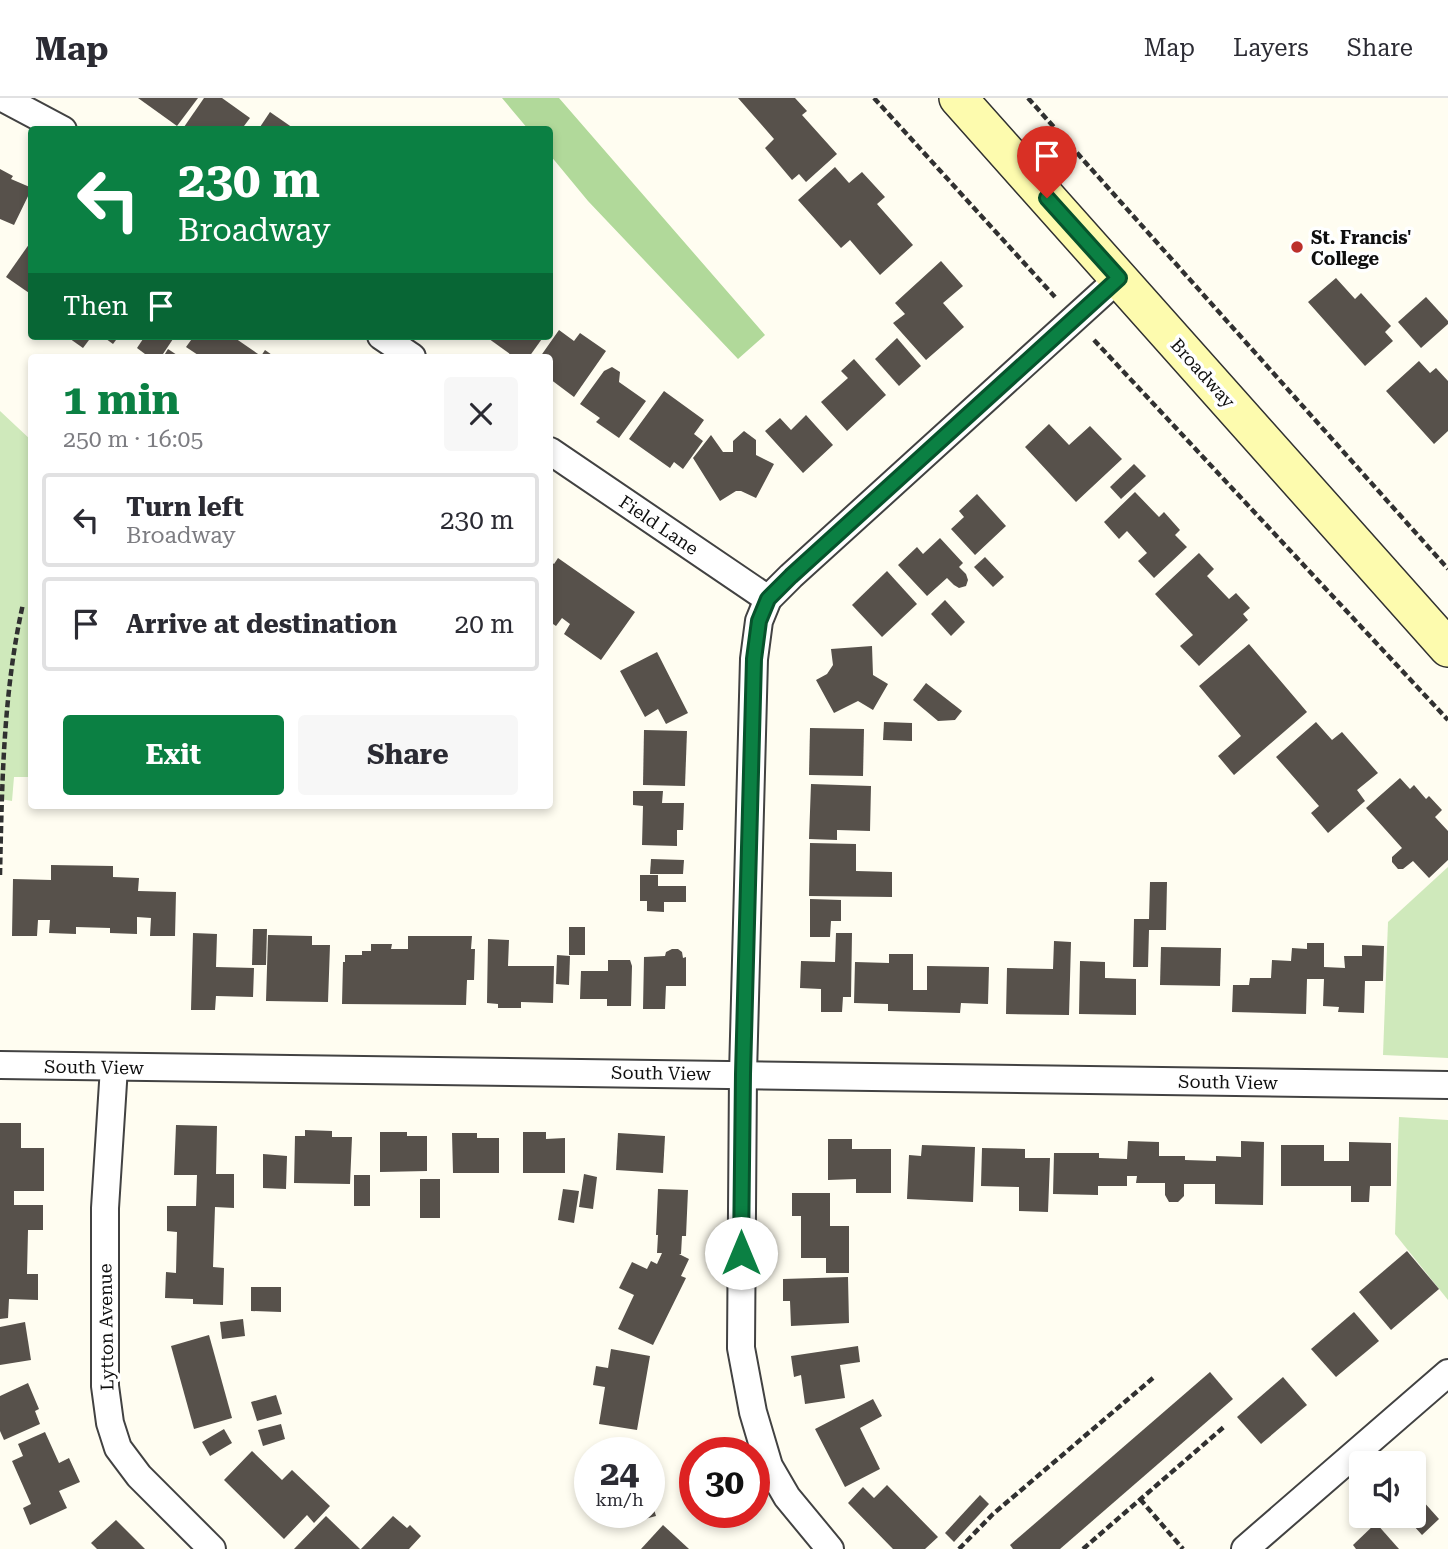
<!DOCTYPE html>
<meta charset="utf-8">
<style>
body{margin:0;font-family:"Roboto Serif",serif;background:#f7f7f7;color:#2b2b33;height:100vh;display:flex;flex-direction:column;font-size:26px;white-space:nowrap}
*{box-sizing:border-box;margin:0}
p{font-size:23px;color:#7c7c81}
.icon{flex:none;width:38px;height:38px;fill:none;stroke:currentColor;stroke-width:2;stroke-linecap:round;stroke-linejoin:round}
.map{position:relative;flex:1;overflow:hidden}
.sheet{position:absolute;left:28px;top:256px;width:525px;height:455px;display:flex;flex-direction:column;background:#fff;border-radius:7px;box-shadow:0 4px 10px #0003}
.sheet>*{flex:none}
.hud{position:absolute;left:28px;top:28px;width:525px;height:214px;border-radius:7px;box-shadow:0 4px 10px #0003;background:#0b8043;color:#fff;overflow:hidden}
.controls{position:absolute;left:1349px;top:1353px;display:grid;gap:14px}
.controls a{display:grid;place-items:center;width:77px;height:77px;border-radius:7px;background:#fff;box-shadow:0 4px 10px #0003;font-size:35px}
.speed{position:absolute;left:574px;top:1339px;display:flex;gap:14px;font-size:35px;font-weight:700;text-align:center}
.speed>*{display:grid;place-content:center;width:91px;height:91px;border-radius:50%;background:#fff;box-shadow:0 4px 10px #0003;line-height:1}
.speed small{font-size:18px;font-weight:400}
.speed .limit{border:10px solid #d22;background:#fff;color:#111}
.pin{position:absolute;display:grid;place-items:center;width:60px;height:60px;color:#fff;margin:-72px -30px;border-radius:50% 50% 50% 0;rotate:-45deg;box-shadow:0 0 7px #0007}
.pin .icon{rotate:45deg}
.me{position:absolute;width:77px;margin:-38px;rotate:0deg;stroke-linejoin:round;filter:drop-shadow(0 0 5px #0008)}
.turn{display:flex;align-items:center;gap:24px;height:147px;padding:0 35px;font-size:32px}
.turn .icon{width:91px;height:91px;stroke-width:2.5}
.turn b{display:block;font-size:49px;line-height:60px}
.then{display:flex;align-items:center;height:66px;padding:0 35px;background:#0003;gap:14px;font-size:26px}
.round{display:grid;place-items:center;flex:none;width:74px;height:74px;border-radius:7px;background:#f7f7f7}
.headline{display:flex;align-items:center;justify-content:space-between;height:119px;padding:0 35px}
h1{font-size:42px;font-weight:700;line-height:52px;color:#0b8043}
.action{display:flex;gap:14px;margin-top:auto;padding:14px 35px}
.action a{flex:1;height:80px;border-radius:7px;background:#0b8043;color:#fff;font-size:28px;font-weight:700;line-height:80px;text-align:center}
.action a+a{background:#f7f7f7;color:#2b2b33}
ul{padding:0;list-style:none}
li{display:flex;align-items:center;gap:21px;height:94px;margin:0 14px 10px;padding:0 21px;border:4px solid #e1e1e2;border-radius:7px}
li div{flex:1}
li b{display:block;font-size:26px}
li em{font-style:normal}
header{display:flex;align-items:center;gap:42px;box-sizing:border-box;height:98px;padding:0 35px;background:#fff;border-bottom:2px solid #e1e1e2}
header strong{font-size:33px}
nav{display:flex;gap:38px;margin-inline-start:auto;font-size:24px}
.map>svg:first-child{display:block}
</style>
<header>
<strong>Map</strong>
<nav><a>Map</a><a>Layers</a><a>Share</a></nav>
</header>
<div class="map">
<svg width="1448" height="1451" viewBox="0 0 1448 1451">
<rect width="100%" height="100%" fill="#fffdf1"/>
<g fill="#cfe9bb">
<path d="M0,313l32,30 -1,336h-17l-2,24 -12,-2z"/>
<path d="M1448,769v191l-65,-3 5,-133z"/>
<path d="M1399,1019l49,3v180l-53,-66z"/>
</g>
<path fill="#b1d99a" d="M502,0h57l206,237 -27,24 -150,-158 -38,-46v-25l-22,-1z"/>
<g fill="#57514b">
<path d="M138,0h60l-21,28z"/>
<path d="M204,0h18l28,20 -9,12h-53l-4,-3z"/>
<path d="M738,0h57l12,13 -5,4 35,39 -31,28 -7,-8 -7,6 -27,-32 9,-9z"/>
<path d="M270,14l26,18h-38z"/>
<path d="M835,69l14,16 13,-11 23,25 -8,7 36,41 -33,30 -30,-35 -9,8 -43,-48z"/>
<path d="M0,71l13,7 -2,3 21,9 -18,37 -14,-6z"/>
<path d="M32,142v55l-26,-18z"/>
<path d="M941,163l22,25 -20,17 21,24 -38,33 -33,-37 12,-9 -10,-11z"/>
<path d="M1336,180l19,21 6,-6 30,33 -6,6 8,9 -28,25 -57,-64z"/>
<path d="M1426,199l22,24v3l-27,24 -23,-26z"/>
<path d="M559,232l15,11 6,-8 26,18 -32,46 -24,-18v-22h-10z"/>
<path d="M66,238h26l-9,12z"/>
<path d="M102,238h17l-6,8z"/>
<path d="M145,238h30l-14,21h-12l-12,-9z"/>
<path d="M194,238h38l29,20 4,-6 10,7h-74l-15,-10z"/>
<path d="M485,238h59l-15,21h-15z"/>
<path d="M897,240l24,28 -22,20 -24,-27z"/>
<path d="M168,251l12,8h-17z"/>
<path d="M854,261l32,36 -39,36 -26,-29 27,-24 -7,-7z"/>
<path d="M1419,263l11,12 6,-5 12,13v50l-14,13 -48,-53z"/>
<path d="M612,269l8,5 -1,10 27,19 -27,37 -23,-16 4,-4 -20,-14 24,-33z"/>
<path d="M664,293l40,29 -10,14 9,7 -20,28 -9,-7 -4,6 -41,-29z"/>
<path d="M806,317l27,30 -30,28 -38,-42 15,-13 11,12z"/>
<path d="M1049,326l20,21 21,-19 32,33 -46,43 -51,-55z"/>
<path d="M744,333l12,9v15l18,9 -18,34 -15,-7h-5l-16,10 -27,-43 18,-23 12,17h10v-11z"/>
<path d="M1134,366l12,12 -25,23 -11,-12z"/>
<path d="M1135,394l24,25 5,-5 16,18 -5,5 12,12 -33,31 -16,-17 9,-8 -20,-22 -8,8 -15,-17z"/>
<path d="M977,396l29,32 -31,29 -24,-26 13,-12 -5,-6z"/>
<path d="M940,440l23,25 -4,4 7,7 2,6 -2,6 -7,2 -5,-3 -7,-7 -20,18 -29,-31 19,-18 6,7z"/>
<path d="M1199,455l15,16 -7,7 22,23 7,-6 14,15 -7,6 5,6 -49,46 -19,-20 13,-11 -38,-41z"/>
<path d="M985,459l19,20 -11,10 -19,-20z"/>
<path d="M558,460l77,54 -34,48 -37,-26 6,-10 -8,-6 -6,8 -6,-4v-61l4,3z"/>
<path d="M887,473l30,33 -35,33 -30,-32z"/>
<path d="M945,502l20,22 -14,14 -20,-22z"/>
<path d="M1249,546l58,68 -73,63 -16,-19 23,-20 -42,-50z"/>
<path d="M872,548l1,29 15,9 -15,26 -15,-9 -24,12 -18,-33 11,-6 6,-9 -2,-16z"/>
<path d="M657,554l31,61 -22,11 -8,-15 -13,8 -25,-46z"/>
<path d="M926,585l36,28 -7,9 -17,1 -25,-21z"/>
<path d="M884,624l28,1v18l-29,-1z"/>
<path d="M1316,624l16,18 10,-8 36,41 -21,17 8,11 -37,32 -17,-20 8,-7 -43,-49z"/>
<path d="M810,630l54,1 -1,47 -54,-1z"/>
<path d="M644,632l43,1 -2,55 -42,-1z"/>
<path d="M1400,680l10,11 4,-4 12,14 3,-3 13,14 -7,7 13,14v29l-19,18 -16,-17 -10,8h-5l-6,-7v-5l10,-9 -36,-40z"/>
<path d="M811,686l60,2 -1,45 -33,-1v10l-28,-1z"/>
<path d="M633,693h30l-1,12h22l-1,27h-6v16l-35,-1 1,-39 -10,-1z"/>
<path d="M810,745l46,1v27l36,1v25l-83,-1z"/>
<path d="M651,761l33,1 -1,14h-33z"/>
<path d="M51,767l62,1v11l26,1 -1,13 38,1 -1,44h-25l1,-18 -14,-1v17l-27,-1v-5l-34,-1v7l-27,-1 1,-13h-12l-1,16h-25l1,-57 38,1z"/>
<path d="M640,777h18v11h28v16h-22v10l-17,-1v-10h-7z"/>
<path d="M1150,784h17l-1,48h-17l-1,37h-15l1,-48h15z"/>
<path d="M810,801l31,1v21h-10l-1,16h-20z"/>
<rect x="569" y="829" width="16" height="28"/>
<path d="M253,831h14l-1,36h-14z"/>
<path d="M193,835l24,1 -1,33 38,1 -1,29 -37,-1 -1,14h-24z"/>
<path d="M836,835h16l-1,64h-8l-1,15h-21v-23l-21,-1 1,-27 34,1z"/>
<path d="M268,837l44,1v9h18l-2,57 -62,-1z"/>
<path d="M408,838h64l-1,13h4l-1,31h-7l-1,25 -124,-1 1,-42h2v-7h17v-4h9v-7h21l-1,5h17z"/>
<path d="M488,841l21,1 -1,26h46l-1,37 -32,-1v6h-23v-4l-11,-1z"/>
<path d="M1054,843l17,1 -2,73 -63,-1 1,-46 46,1z"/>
<path d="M1307,845h17v24l21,1 -1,-12h18v-11l22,1 -1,35h-18l-1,32 -26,-1 1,-5 -16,-1 1,-27h-17l-1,35 -74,-2 1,-27h16l1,-7h21l1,-18 19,1 1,-13 15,1z"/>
<path d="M1161,849l60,1 -1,38 -60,-1z"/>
<path d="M672,851h6l4,3 1,6 3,-1v29h-20l-1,23h-22l1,-52 21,-1 1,-4z"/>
<path d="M889,856h24v36h14v-24l62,1 -1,37 -27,-1 -1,10 -72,-2v-7l-34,-1 1,-41 34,1z"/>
<path d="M557,857l13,1 -1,29 -13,-1z"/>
<path d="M608,862h22l2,6 -1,40h-24v-7h-27l1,-28h27z"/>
<path d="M1080,863l25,1v16l31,1v36l-57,-1z"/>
<path d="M0,1025h21v25h23v43h-30v14h29v25h-15l-1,44h11v26l-29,-1 -1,19 -8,1z"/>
<path d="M176,1027l41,1 -1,48h18v34l-19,-1 -2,60 11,1 -1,37 -30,-1v-5l-28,-1 1,-26 10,1 1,-41 -10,-1v-25h29l1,-31h-23z"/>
<path d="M305,1032l27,1v6h20l-2,47 -56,-1 1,-47h10z"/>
<path d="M380,1034h27v4h20v35l-47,1z"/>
<path d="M523,1034h23v7l19,-1v35h-42z"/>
<path d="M452,1035h25v5h22v35h-46z"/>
<path d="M618,1035l47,3 -2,37 -47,-3z"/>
<path d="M828,1041h24v10h39v44h-35v-14l-28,1z"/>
<path d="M1128,1043l31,1v14h26v4l31,1v-5l25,1v-16l23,1 -1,63 -48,-1v-20h-31v12l-6,6h-9l-4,-7v-12h-29l1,-7h-10v10h-29v9l-45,-1 1,-41h45v5l28,1z"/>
<path d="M1349,1044l42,1v43h-21l-1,16h-18v-16h-70v-41h43v16h25z"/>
<path d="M922,1047l53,2 -2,55 -66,-3 2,-44 12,1z"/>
<path d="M982,1050l43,1v9h25l-2,54 -29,-1v-24l-38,-1z"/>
<path d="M263,1056l24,2 -1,33 -23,-1z"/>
<path d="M584,1076l13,3 -4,32 -14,-2z"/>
<rect x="354" y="1077" width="16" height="31"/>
<rect x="420" y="1081" width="20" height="39"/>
<path d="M563,1091l16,2 -5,32 -16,-3z"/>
<path d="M658,1091l30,1 -2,46h-4l-1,18h-2l10,5 -8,17 5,2 -33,67 -35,-16 16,-34 -15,-7 13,-26 15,7 4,-8 6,3 5,-11h-5l1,-18h-2z"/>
<path d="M792,1095h38v33h19v47h-23v-15h-25v-42h-9z"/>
<path d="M1407,1153l32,38 -48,41 -32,-38z"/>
<path d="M848,1179l1,46 -58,3 -1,-25h-7v-22z"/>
<path d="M251,1189h30v25l-30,-1z"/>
<path d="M1354,1214l25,29 -43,36 -25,-28z"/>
<path d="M243,1221l2,17 -23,3 -2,-17z"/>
<path d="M25,1224l6,38 -31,5v-38z"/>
<path d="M209,1237l23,83 -38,11 -23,-83z"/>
<path d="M858,1248l2,16 -20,3 5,33 -40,6 -4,-29 -7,2 -3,-21z"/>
<path d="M611,1251l39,7 -13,74 -38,-6 6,-37 -12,-2 3,-19 12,2z"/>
<path d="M1210,1274l23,27 -173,150h-47l-3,-4z"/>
<path d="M1283,1279l24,28 -46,39 -24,-27z"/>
<path d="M28,1285l11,26 -4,2 5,13 -36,16 -4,-9v-35z"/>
<path d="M276,1297l6,19 -25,7 -6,-19z"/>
<path d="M873,1301l9,17 -22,12 20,41 -35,18 -30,-58z"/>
<path d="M281,1326l4,15 -22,7 -5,-16z"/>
<path d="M224,1331l8,14 -22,13 -8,-14z"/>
<path d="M45,1334l14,31 10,-5 11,24 -21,9 8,17 -37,17 -7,-17 8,-4 -19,-43 11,-5 -5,-12z"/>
<path d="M638,1346l2,8h-31z"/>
<path d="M252,1353l30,29 10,-10 38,36 -16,17 -7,-8 -23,24 -60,-59z"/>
<path d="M887,1387l51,52 -13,12h-32l-45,-46 15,-16 11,11z"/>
<path d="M649,1395l7,23 -37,10 -3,-14h33z"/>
<path d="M980,1397l9,9 -35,38 -9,-9z"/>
<path d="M1422,1402l17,19 -17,16 -17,-19h9v-8z"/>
<path d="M326,1418l34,33h-66z"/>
<path d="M393,1418l14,12 3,-3 11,11 -12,13h-48z"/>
<path d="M116,1422l29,29h-48l-6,-6z"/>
<path d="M1376,1425l23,26h-43l-3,-4z"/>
<path d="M663,1427l26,24h-48z"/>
</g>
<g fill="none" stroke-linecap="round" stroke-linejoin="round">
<defs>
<g id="street">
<path d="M3,0l60,32"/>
<path d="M381,238l31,21"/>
<path d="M550,353l218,148"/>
<path d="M0,967l1448,20"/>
<path d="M114,969l-9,141v178l5,37 8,25 21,28 73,73"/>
<path d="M830,1451l-43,-52 -18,-31 -16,-54 -12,-64 2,-274 11,-415 5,-38 9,-22 23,-23 328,-298"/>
<path d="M1245,1451l203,-176"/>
</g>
<path id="secondary" d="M958,0l490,550"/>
</defs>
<use href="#street" stroke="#424242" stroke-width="30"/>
<use href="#secondary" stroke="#313131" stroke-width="40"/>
<g stroke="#313131" stroke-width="4.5" stroke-dasharray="7 3.5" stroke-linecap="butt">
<path d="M874,0l181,199"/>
<path d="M1028,0l420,471"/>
<path d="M1094,242l354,380"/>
<path d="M0,777c2,-90 3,-182 23,-271"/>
<path d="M1140,1401l43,50"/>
<path d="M959,1451l34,-35 160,-136"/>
<path d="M1083,1451l142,-123"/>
</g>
<use href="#street" stroke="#fff" stroke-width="26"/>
<use href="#secondary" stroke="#fdfbae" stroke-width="37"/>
</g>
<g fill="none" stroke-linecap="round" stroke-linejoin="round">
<defs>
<path id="route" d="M741,1155l2,-179 11,-415 5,-38 9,-22 23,-23 328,-298 -72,-80"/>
</defs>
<use href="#route" stroke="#07532c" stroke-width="18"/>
<use href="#route" stroke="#0b8043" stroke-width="12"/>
</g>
<circle fill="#bc302a" stroke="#fff" stroke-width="2.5" cx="1297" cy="149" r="7"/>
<g text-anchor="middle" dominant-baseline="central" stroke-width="7" stroke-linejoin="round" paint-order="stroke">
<g font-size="18" font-weight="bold" fill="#0f0f0f" stroke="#fff" text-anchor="start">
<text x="1311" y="139">St. Francis'<tspan x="1311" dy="21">College</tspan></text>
</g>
<g font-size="18" fill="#0f0f0f" stroke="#fff">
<text transform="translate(1203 275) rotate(48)">Broadway</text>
<text transform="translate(659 427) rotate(34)">Field Lane</text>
<text transform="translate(94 969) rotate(1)">South View</text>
<text transform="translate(661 975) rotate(1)">South View</text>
<text transform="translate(1228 984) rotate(1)">South View</text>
<text transform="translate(106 1229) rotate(-91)">Lytton Avenue</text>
</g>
</g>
</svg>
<div class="controls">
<a><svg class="icon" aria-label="sound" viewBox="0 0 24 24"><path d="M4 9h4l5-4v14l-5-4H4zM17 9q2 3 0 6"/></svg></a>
</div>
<div class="speed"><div>24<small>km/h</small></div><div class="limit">30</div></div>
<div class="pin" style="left:1047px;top:100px;background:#d93025"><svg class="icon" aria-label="arrive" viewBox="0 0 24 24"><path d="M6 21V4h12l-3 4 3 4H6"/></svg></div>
<svg class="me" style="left:741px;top:1155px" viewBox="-20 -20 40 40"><circle r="19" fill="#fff"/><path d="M0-13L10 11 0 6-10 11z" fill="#0b8043"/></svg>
<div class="hud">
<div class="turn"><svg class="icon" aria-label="left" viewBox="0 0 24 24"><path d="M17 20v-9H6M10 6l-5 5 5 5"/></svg><div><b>230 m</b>Broadway</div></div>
<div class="then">Then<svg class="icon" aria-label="arrive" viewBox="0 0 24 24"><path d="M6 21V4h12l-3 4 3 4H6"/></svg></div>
</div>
<section class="sheet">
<div class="headline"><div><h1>1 min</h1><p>250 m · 16:05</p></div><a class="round"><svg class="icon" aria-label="close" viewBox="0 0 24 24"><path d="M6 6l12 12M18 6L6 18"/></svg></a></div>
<ul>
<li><svg class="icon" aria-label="left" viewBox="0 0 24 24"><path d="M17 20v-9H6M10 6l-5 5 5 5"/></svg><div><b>Turn left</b><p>Broadway</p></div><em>230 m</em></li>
<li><svg class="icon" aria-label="arrive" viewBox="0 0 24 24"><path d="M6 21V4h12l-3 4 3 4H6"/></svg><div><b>Arrive at destination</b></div><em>20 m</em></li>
</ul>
<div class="action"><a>Exit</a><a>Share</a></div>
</section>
</div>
